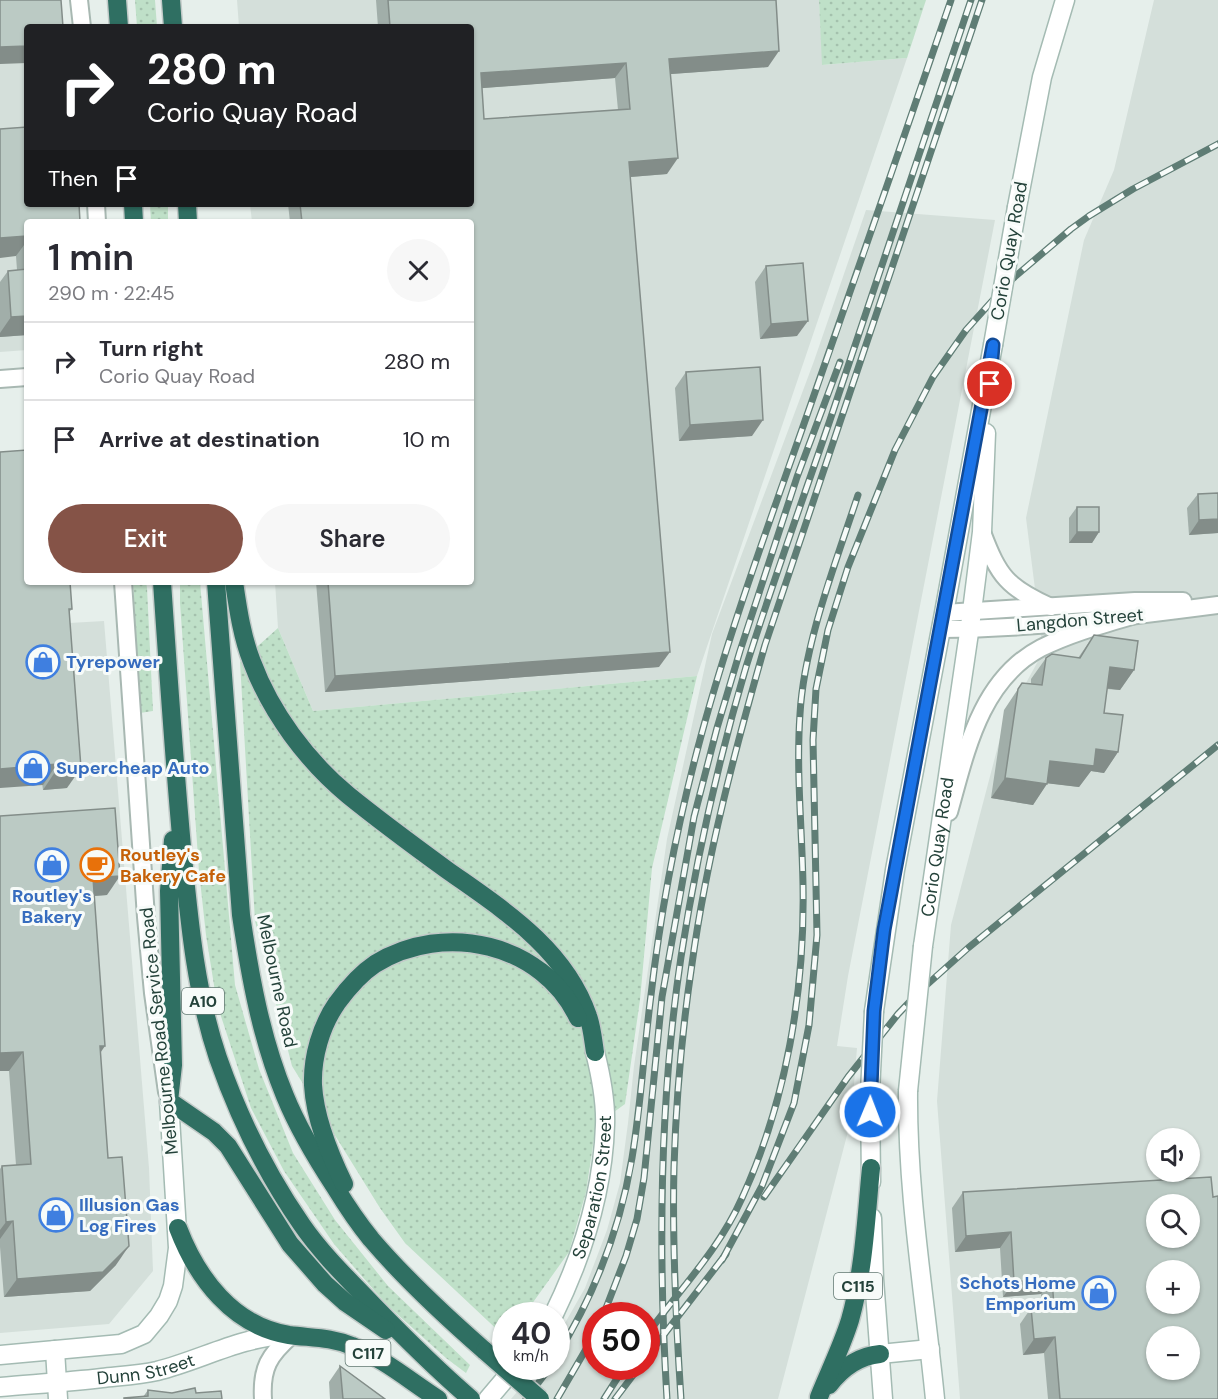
<!DOCTYPE html>
<meta charset="utf-8">
<style>
body{margin:0;font-family:"DM Sans",sans-serif;background:#f7f7f7;color:#2b2b33;height:100vh;display:flex;flex-direction:column;font-size:22px;white-space:nowrap}
*{box-sizing:border-box;margin:0}
p{font-size:20px;color:#7c7c81}
.icon{flex:none;width:33px;height:33px;fill:none;stroke:currentColor;stroke-width:2;stroke-linecap:round;stroke-linejoin:round}
.map{position:relative;flex:1;overflow:hidden}
.details{position:absolute;left:24px;top:219px;width:450px;height:366px;display:flex;flex-direction:column;background:#fff;border-radius:6px;box-shadow:0 2px 4px #0004}
.details>*{flex:none}
.hud{position:absolute;left:24px;top:24px;width:450px;height:183px;border-radius:6px;box-shadow:0 2px 4px #0004;background:#202124;color:#fff;overflow:hidden}
.fabs{position:absolute;left:1146px;top:1128px;display:grid;gap:12px}
.fabs a{display:grid;place-items:center;width:54px;height:54px;border-radius:50%;background:#fff;box-shadow:0 2px 4px #0004;font-size:30px}
.speed{position:absolute;left:492px;top:1302px;display:flex;gap:12px;font-size:30px;font-weight:700;text-align:center}
.speed>*{display:grid;place-content:center;width:78px;height:78px;border-radius:50%;background:#fff;box-shadow:0 2px 4px #0004;line-height:1}
.speed small{font-size:15px;font-weight:400}
.speed .limit{border:9px solid #d22;background:#fff;color:#111}
.pin{position:absolute;display:grid;place-items:center;width:51px;height:51px;color:#fff;margin:-26px;border:3px solid #fff;border-radius:50%;box-shadow:0 2px 6px #0007}
.me{position:absolute;width:66px;margin:-33px;rotate:1deg;stroke-linejoin:round;filter:drop-shadow(0 0 4px #0008)}
.turn{display:flex;align-items:center;gap:21px;height:126px;padding:0 24px;font-size:27px}
.turn .icon{width:78px;height:78px;stroke-width:2.5}
.turn b{display:block;font-size:42px;line-height:51px}
.then{display:flex;align-items:center;height:57px;padding:0 24px;background:#0003;gap:12px;font-size:22px}
.round{display:grid;place-items:center;flex:none;width:63px;height:63px;border-radius:32px;background:#f7f7f7}
.headline{display:flex;align-items:center;justify-content:space-between;height:102px;padding:0 24px}
h1{font-size:36px;font-weight:600;line-height:45px}
.action{display:flex;gap:12px;margin-top:auto;padding:12px 24px}
.action a{flex:1;height:69px;border-radius:36px;background:#855347;color:#fff;font-size:24px;font-weight:600;line-height:69px;text-align:center}
.action a+a{background:#f7f7f7;color:#2b2b33}
ul{padding:0;list-style:none}
li{display:flex;align-items:center;gap:18px;height:78px;padding:0 24px;border-top:2px solid #e1e1e2}
li div{flex:1}
li b{display:block;font-size:22px}
li em{font-style:normal}
.map>svg:first-child{display:block}
</style>
<div class="map">
<svg width="1218" height="1399" viewBox="0 0 1218 1399">
<defs>
<pattern id="grass-dots" width="8" height="8" patternUnits="userSpaceOnUse" patternTransform="scale(1.5)"><rect width="8" height="8" fill="#bfe0c8"/><path d="M2 2h.1M6 6h.1" fill="none" stroke="#a4c1ad" stroke-width="1.8" stroke-linecap="round"/></pattern>
</defs>
<rect width="100%" height="100%" fill="#e6efeb"/>
<g fill="#d4dfda" fill-rule="evenodd">
<path d="M0,0l27,27v323l-27,2z"/>
<path d="M237,0h582l4,65 84,-7 -210,618 -384,35 -35,-83 -3,-46h196v-360h-219l-2,-18h221v-177h-232z"/>
<path d="M1154,0h64v1399h-258l-23,-298 14,-176 53,-202 39,-71 -17,-134 58,-278 30,-70zM1156,1138h34v34h-34zM1156,1204h34v34h-34zM1156,1270h34v34h-34zM1156,1336h34v34h-34z"/>
<path d="M866,210l129,10 -147,756 -11,70 20,2 -6,72 -73,279h-267l27,-32 18,-1 1,-29 28,-49 22,-58 13,-47 8,-60 6,-57 33,-227 45,-205 102,-273zM596,1316h50v50h-50z"/>
<path d="M104,621l45,547 4,103 -44,53 -109,9v-706z"/>
</g>
<g fill="url(#grass-dots)">
<path d="M135,0h20l2,27h-20z"/>
<path d="M819,0h107l-19,58 -85,7z"/>
<path d="M150,204h18v18h-17z"/>
<path d="M133,582h13l1,6 6,123 -13,2z"/>
<path d="M180,582h20l35,403 24,84 34,84 42,67 53,66 82,79 -4,8 -20,-15 -60,-54 -52,-60 -50,-73 -33,-63 -34,-104 -11,-69 -7,-64 -19,-268z"/>
<path d="M278,628l35,83 384,-35 -45,192 -12,132 -15,104 -29,21 -10,67 -17,60 -45,63 -18,1 -1,21 -100,-94 -25,-35 -88,-142 -37,-145 -15,-259z"/>
</g>
<g fill="none" stroke-linecap="round" stroke-linejoin="round">
<defs>
<g id="street">
<path d="M79,0l3,27"/>
<path d="M96,204l1,18"/>
<path d="M0,379l27,-2"/>
<path d="M982,532c17,45 25,55 69,75"/>
<path d="M123,582l23,335 7,76 14,99"/>
<path d="M944,613l191,-12h48"/>
<path d="M941,629c93,0 185,-12 277,-24"/>
<path d="M949,812c17,-60 31,-132 92,-164 28,-14 60,-23 91,-32"/>
<path d="M263,1399c-2,-31 6,-44 29,-64"/>
</g>
<g id="secondary">
<path d="M1017,207l25,-130 23,-77"/>
<path id="s1" d="M923,946l48,-327 11,-87 4,-99"/>
<path d="M874,1011l21,-141 49,-257 49,-268"/>
<path d="M908,1091c-1,103 17,206 27,308"/>
<path d="M870,1092l1,90"/>
<path d="M872,1218l2,61 9,120"/>
<path id="s2" d="M553,1316c29,-59 50,-125 52,-191 1,-25 -4,-49 -10,-73"/>
<path d="M55,1350l3,49"/>
<path d="M880,1354l50,-5"/>
<path d="M0,1355l121,-11 23,-10 15,-18 9,-15 5,-15 5,-38 -9,-147"/>
<path id="s3" d="M0,1387c34,-3 68,-5 102,-9 18,-2 37,-3 55,-7 44,-11 83,-34 129,-36"/>
<path d="M488,1399l28,-33"/>
</g>
<g id="highway">
<path d="M117,0l2,27"/>
<path d="M171,0l2,27"/>
<path d="M133,204l1,18"/>
<path d="M187,204l1,18"/>
<path d="M162,582c6,88 12,177 20,265 7,71 13,143 36,211 21,60 48,115 84,167 20,29 46,54 70,79 32,33 64,65 99,95"/>
<path d="M216,582l25,333c9,61 20,123 44,181 13,32 31,62 50,91 11,18 23,36 36,52 35,41 74,77 114,112"/>
<path d="M234,582c4,27 8,55 18,80 19,51 55,99 96,133 32,26 66,51 99,75 55,39 118,78 141,146 4,11 5,24 7,36"/>
<path d="M173,840l-4,51 4,174 -4,36 45,31 14,14 62,98 35,40 20,18 41,28"/>
<path d="M344,1184c-15,-31 -29,-65 -31,-99 -1,-28 8,-59 24,-82 11,-15 23,-29 38,-39 69,-43 168,-21 203,54"/>
<path d="M178,1228c19,50 55,98 111,107 22,3 42,2 63,11 31,12 58,35 86,53"/>
<path d="M829,1385c13,-17 29,-29 51,-31"/>
<path d="M819,1397c10,-25 23,-51 31,-77 14,-50 16,-101 21,-152"/>
</g>
</defs>
<use href="#street" stroke="#a8b8b2" stroke-width="20"/>
<use href="#secondary" stroke="#a4bbb3" stroke-width="21"/>
<use href="#highway" stroke="#c2cac8" stroke-width="21"/>
<use href="#street" stroke="#fff" stroke-width="16"/>
<use href="#secondary" stroke="#fff" stroke-width="18"/>
<use href="#highway" stroke="#2f6f62" stroke-width="18"/>
<defs>
<g id="rail">
<path d="M764,1197l84,-120 50,-63 23,-24 47,-42 250,-203"/>
<path d="M722,1260l40,-74 32,-83 15,-78 8,-90 -4,-195 3,-51 12,-59 20,-63 47,-117 38,-73 33,-47 45,-50 60,-51 18,-13 44,-27 85,-45"/>
<path d="M603,1316l23,-60 11,-37 7,-41 18,-181 32,-180 23,-89 23,-77 57,-174 43,-115"/>
<path d="M646,1336c33,-46 73,-86 96,-138 44,-96 63,-207 61,-313 -1,-57 -7,-114 -3,-171 4,-71 36,-152 58,-219"/>
<path d="M556,1357c38,-61 64,-128 76,-199 9,-54 12,-109 19,-163 10,-87 27,-174 50,-259 31,-114 73,-226 112,-338 47,-133 92,-265 138,-398"/>
<path d="M646,1358l80,-104"/>
<path d="M526,1399l25,-33"/>
<path d="M557,1399l39,-67"/>
<path d="M604,1399l21,-33"/>
<path d="M615,1399l25,-33"/>
<path d="M667,1399c-9,-147 -8,-295 14,-442 15,-97 37,-195 65,-290 26,-83 56,-165 84,-247 47,-140 94,-280 141,-420"/>
<path d="M681,1399c-5,-77 -9,-155 -7,-232 2,-67 8,-136 18,-203 15,-109 43,-214 73,-319l217,-645"/>
</g>
</defs>
<use href="#rail" stroke="#5f7d75" stroke-width="7"/>
<use href="#rail" stroke="#f7fbf9" stroke-width="4.5" stroke-dasharray="14" stroke-linecap="butt"/>
<defs>
<g id="secondary-bridge">
<path d="M993,345l24,-138"/>
<path d="M908,1091l15,-145"/>
<path d="M870,1092l4,-81"/>
</g>
<path id="highway-bridge" d="M485,1351l55,48"/>
</defs>
<use href="#secondary-bridge" stroke="#a4bbb3" stroke-width="21" stroke-linecap="butt"/>
<use href="#highway-bridge" stroke="#c2cac8" stroke-width="21" stroke-linecap="butt"/>
<use href="#secondary-bridge" stroke="#fff" stroke-width="18"/>
<use href="#highway-bridge" stroke="#2f6f62" stroke-width="18"/>
</g>
<g fill="#a1aea9" fill-rule="evenodd">
<path d="M376,0h400l-8,67 -98,7 -3,100 -37,3 29,490 -334,25 -9,-110h155v-360h-181l-2,-18h183v-177h-93zM615,78l3,32 -134,9 -2,-31z"/>
<path d="M27,222v113l-27,2v-55l8,-11 9,-1 -1,-14z"/>
<path d="M766,266l31,70 -37,3 -5,-57z"/>
<path d="M686,372l66,64 -73,5 -4,-53z"/>
<path d="M0,452l72,157 -3,3 -2,176 -24,2z"/>
<path d="M1198,494l20,39 -29,2 -2,-27z"/>
<path d="M1077,507l22,25 -7,11h-23v-25z"/>
<path d="M1094,635l40,35 -14,20 -13,-1 -3,24 14,39 -14,21 -13,-2 -12,16 -32,-4 -14,22 -42,-7 13,-88 18,-27 9,1v-5l15,-21h32z"/>
<path d="M0,816l107,79 -13,1 6,157 16,212 -26,26 -86,6 -4,-50v-78l2,-3 14,-1 -7,-94z"/>
<path d="M963,1192l255,207h-170l-4,-46 -21,2 -3,-31 11,-16h11l-1,-14 -38,3 -3,-49 -45,4 -3,-44z"/>
<path d="M340,1366l45,33h-55l-1,-17z"/>
<path d="M148,1390l24,3h24l26,6h-98v-1l19,-1z"/>
</g>
<g fill="#838d89">
<path d="M27,46v17l-27,1v-17z"/>
<path d="M779,51l-11,16 -110,8 11,-16z"/>
<path d="M626,63l-11,15 -144,11 10,-16z"/>
<path d="M678,158l-11,16 -49,4 11,-16z"/>
<path d="M27,236v5l-11,15 -16,2v-20z"/>
<path d="M27,316v19l-27,2v-4l11,-16z"/>
<path d="M808,321l-11,15 -37,3 11,-15z"/>
<path d="M763,420l-11,16 -73,5 11,-16z"/>
<path d="M1218,519v14l-29,2 10,-15z"/>
<path d="M1077,532h22l-7,11h-23z"/>
<path d="M670,652l-11,15 -334,25 10,-16z"/>
<path d="M1110,667l24,3 -14,20 -25,-3z"/>
<path d="M1096,749l22,3 -14,21 -13,-2 -12,16 -43,-5 14,-21z"/>
<path d="M57,764l-14,21 -43,3v-19z"/>
<path d="M81,768l-14,20 -24,2 14,-21z"/>
<path d="M1005,778l42,6 -14,21 -42,-7z"/>
<path d="M120,876l-13,19 -27,2 13,-19z"/>
<path d="M100,1046h5l-13,19z"/>
<path d="M23,1052l-14,19h-9v-18z"/>
<path d="M13,1221l-13,18v-9l6,-8z"/>
<path d="M1011,1232l-11,16 -45,4 11,-16z"/>
<path d="M129,1246l-13,19 -26,26 -86,6 13,-18z"/>
<path d="M1052,1278l-11,16 -38,3 11,-15z"/>
<path d="M1055,1337l-11,16 -21,2 11,-16z"/>
</g>
<g fill="#bbcac4" stroke="#838d89" stroke-width="1.5" fill-rule="evenodd">
<path d="M0,0h61l2,27h-36v19l-27,1z"/>
<path d="M388,0h388l3,51 -110,8 9,99 -49,4 41,490 -335,24 -7,-94h143v-360h-169l-2,-18h171v-177h-81zM626,63l4,46 -146,10 -3,-46z"/>
<path d="M27,127v77h52l1,18h-53v14l-27,2v-109z"/>
<path d="M803,263l5,58 -37,3 -5,-58z"/>
<path d="M27,269v47l-16,1 -3,-46z"/>
<path d="M760,367l3,53 -73,5 -4,-53z"/>
<path d="M27,450v132h43l2,27h-3l12,159 -24,1v-5l-57,5v-317z"/>
<path d="M1218,493v26l-19,1 -1,-26z"/>
<rect x="1077" y="507" width="22" height="25"/>
<path d="M1094,635l44,6 -4,29 -24,-3 -6,46 19,2 -5,37 -22,-3 -2,17 -44,-5 -3,23 -42,-6 13,-89 4,-6 20,2 4,-27 6,-4 28,4z"/>
<path d="M115,808l5,68 -27,2 12,168h-5l8,112 14,-1 7,89 -26,26 -86,7 -4,-58 -7,1 -4,-56 29,-2 -8,-112 -23,1v-237z"/>
<path d="M1211,1177l2,20 5,-1v203h-158l-5,-62 -21,2 -3,-31 23,-1 -2,-29 -38,4 -3,-50 -45,4 -3,-44zM1156,1204h34v34h-34zM1156,1270h34v34h-34zM1156,1336h34v34h-34z"/>
<path d="M340,1366l45,33h-42z"/>
<path d="M195,1388l1,5 25,-2 1,8h-98v-1l24,-2v-6l24,3z"/>
</g>
<g fill="none" stroke-linecap="round" stroke-linejoin="round">
<defs>
<path id="route" d="M870,1112l4,-101 10,-81 109,-585 -3,39"/>
</defs>
<use href="#route" stroke="#114b97" stroke-width="15"/>
<use href="#route" stroke="#1a73e8" stroke-width="10"/>
</g>
<defs>
<symbol id="shop-ring" viewBox="-11 -11 22 22"><circle r="9.5" fill="#f7fbf9" stroke="#3f7fe0" stroke-width="1.5"/><path d="M-5-2.5h2.3a2.7 3.5 0 0 1 5.4 0H5L5.5 6h-11ZM-1.5-2.5h3a1.5 2.3 0 0 0-3 0Z" fill="#3f7fe0"/></symbol>
<symbol id="cafe-ring" viewBox="-11 -11 22 22"><circle r="9.5" fill="#f7fbf9" stroke="#e8710a" stroke-width="1.5"/><path d="M-5.5-4.5H6V0H3Q3 3.5 0 3.5H-2.5Q-5.5 3.5-5.5 0ZM3-3.2v2h1.7v-2ZM-6 4.5H4V6H-6Z" fill="#e8710a"/></symbol>
</defs>
<g fill-rule="evenodd">
<use href="#shop-ring" x="24" y="643" width="38" height="38"/>
<use href="#shop-ring" x="14" y="749" width="38" height="38"/>
<use href="#shop-ring" x="33" y="846" width="38" height="38"/>
<use href="#cafe-ring" x="78" y="846" width="38" height="38"/>
<use href="#shop-ring" x="37" y="1196" width="38" height="38"/>
<use href="#shop-ring" x="1080" y="1274" width="38" height="38"/>
</g>
<g text-anchor="middle" dominant-baseline="central" stroke-width="6" stroke-linejoin="round" paint-order="stroke">
<g fill="#f7fbf9" stroke="#637a73" stroke-width="1.5">
<rect x="182" y="988" width="42" height="26" rx="4.5"/>
<rect x="834" y="1273" width="48" height="26" rx="4.5"/>
<rect x="345.5" y="1340" width="45" height="26" rx="4.5"/>
</g>
<g font-size="16" font-weight="bold" fill="#24423a">
<text x="203" y="1001">A10</text>
<text x="858" y="1286">C115</text>
<text x="368" y="1353">C117</text>
</g>
<g font-size="18" fill="#24423a" stroke="#f7fbf9">
<text transform="translate(1009 251) rotate(-80)">Corio Quay Road</text>
<text transform="translate(1080 620) rotate(-5)">Langdon Street</text>
<text stroke="none"><textPath href="#s1" startOffset="100">Corio Quay Road</textPath></text>
<text transform="translate(277 981) rotate(78)">Melbourne Road</text>
<text transform="translate(159 1031) rotate(-96)">Melbourne Road Service Road</text>
<text stroke="none"><textPath href="#s2" startOffset="136">Separation Street</textPath></text>
<text stroke="none"><textPath href="#s3" startOffset="147">Dunn Street</textPath></text>
</g>
<g font-size="18" font-weight="bold" fill="#366cbe" stroke="#f7fbf9" text-anchor="start">
<text x="66" y="662">Tyrepower</text>
<text x="56" y="768">Supercheap Auto</text>
<text x="52" y="896" text-anchor="middle">Routley's<tspan x="52" dy="21">Bakery</tspan></text>
<text x="79" y="1205">Illusion Gas<tspan x="79" dy="21">Log Fires</tspan></text>
<text x="1076" y="1283" text-anchor="end">Schots Home<tspan x="1076" dy="21">Emporium</tspan></text>
</g>
<g font-size="18" font-weight="bold" fill="#c56008" stroke="#f7fbf9" text-anchor="start">
<text x="120" y="855">Routley's<tspan x="120" dy="21">Bakery Cafe</tspan></text>
</g>
</g>
</svg>
<div class="fabs">
<a><svg class="icon" aria-label="sound" viewBox="0 0 24 24"><path d="M4 9h4l5-4v14l-5-4H4zM17 9q2 3 0 6"/></svg></a>
<a><svg class="icon" aria-label="search" viewBox="0 0 24 24"><circle cx="10" cy="10" r="6"/><path d="M15 15l6 6"/></svg></a>
<a>+</a>
<a>−</a>
</div>
<div class="speed"><div>40<small>km/h</small></div><div class="limit">50</div></div>
<div class="pin" style="left:990px;top:384px;background:#d93025"><svg class="icon" aria-label="arrive" viewBox="0 0 24 24"><path d="M6 21V4h12l-3 4 3 4H6"/></svg></div>
<svg class="me" style="left:870px;top:1112px" viewBox="-20 -20 40 40"><circle r="17" fill="#1a73e8" stroke="#fff" stroke-width="3"/><path d="M0-11L8 9 0 5-8 9z" fill="#fff"/></svg>
<div class="hud">
<div class="turn"><svg class="icon" aria-label="right" viewBox="0 0 24 24"><path d="M7 20v-9h11M14 6l5 5-5 5"/></svg><div><b>280 m</b>Corio Quay Road</div></div>
<div class="then">Then<svg class="icon" aria-label="arrive" viewBox="0 0 24 24"><path d="M6 21V4h12l-3 4 3 4H6"/></svg></div>
</div>
<section class="details">
<div class="headline"><div><h1>1 min</h1><p>290 m · 22:45</p></div><a class="round"><svg class="icon" aria-label="close" viewBox="0 0 24 24"><path d="M6 6l12 12M18 6L6 18"/></svg></a></div>
<ul>
<li><svg class="icon" aria-label="right" viewBox="0 0 24 24"><path d="M7 20v-9h11M14 6l5 5-5 5"/></svg><div><b>Turn right</b><p>Corio Quay Road</p></div><em>280 m</em></li>
<li><svg class="icon" aria-label="arrive" viewBox="0 0 24 24"><path d="M6 21V4h12l-3 4 3 4H6"/></svg><div><b>Arrive at destination</b></div><em>10 m</em></li>
</ul>
<div class="action"><a>Exit</a><a>Share</a></div>
</section>
</div>
